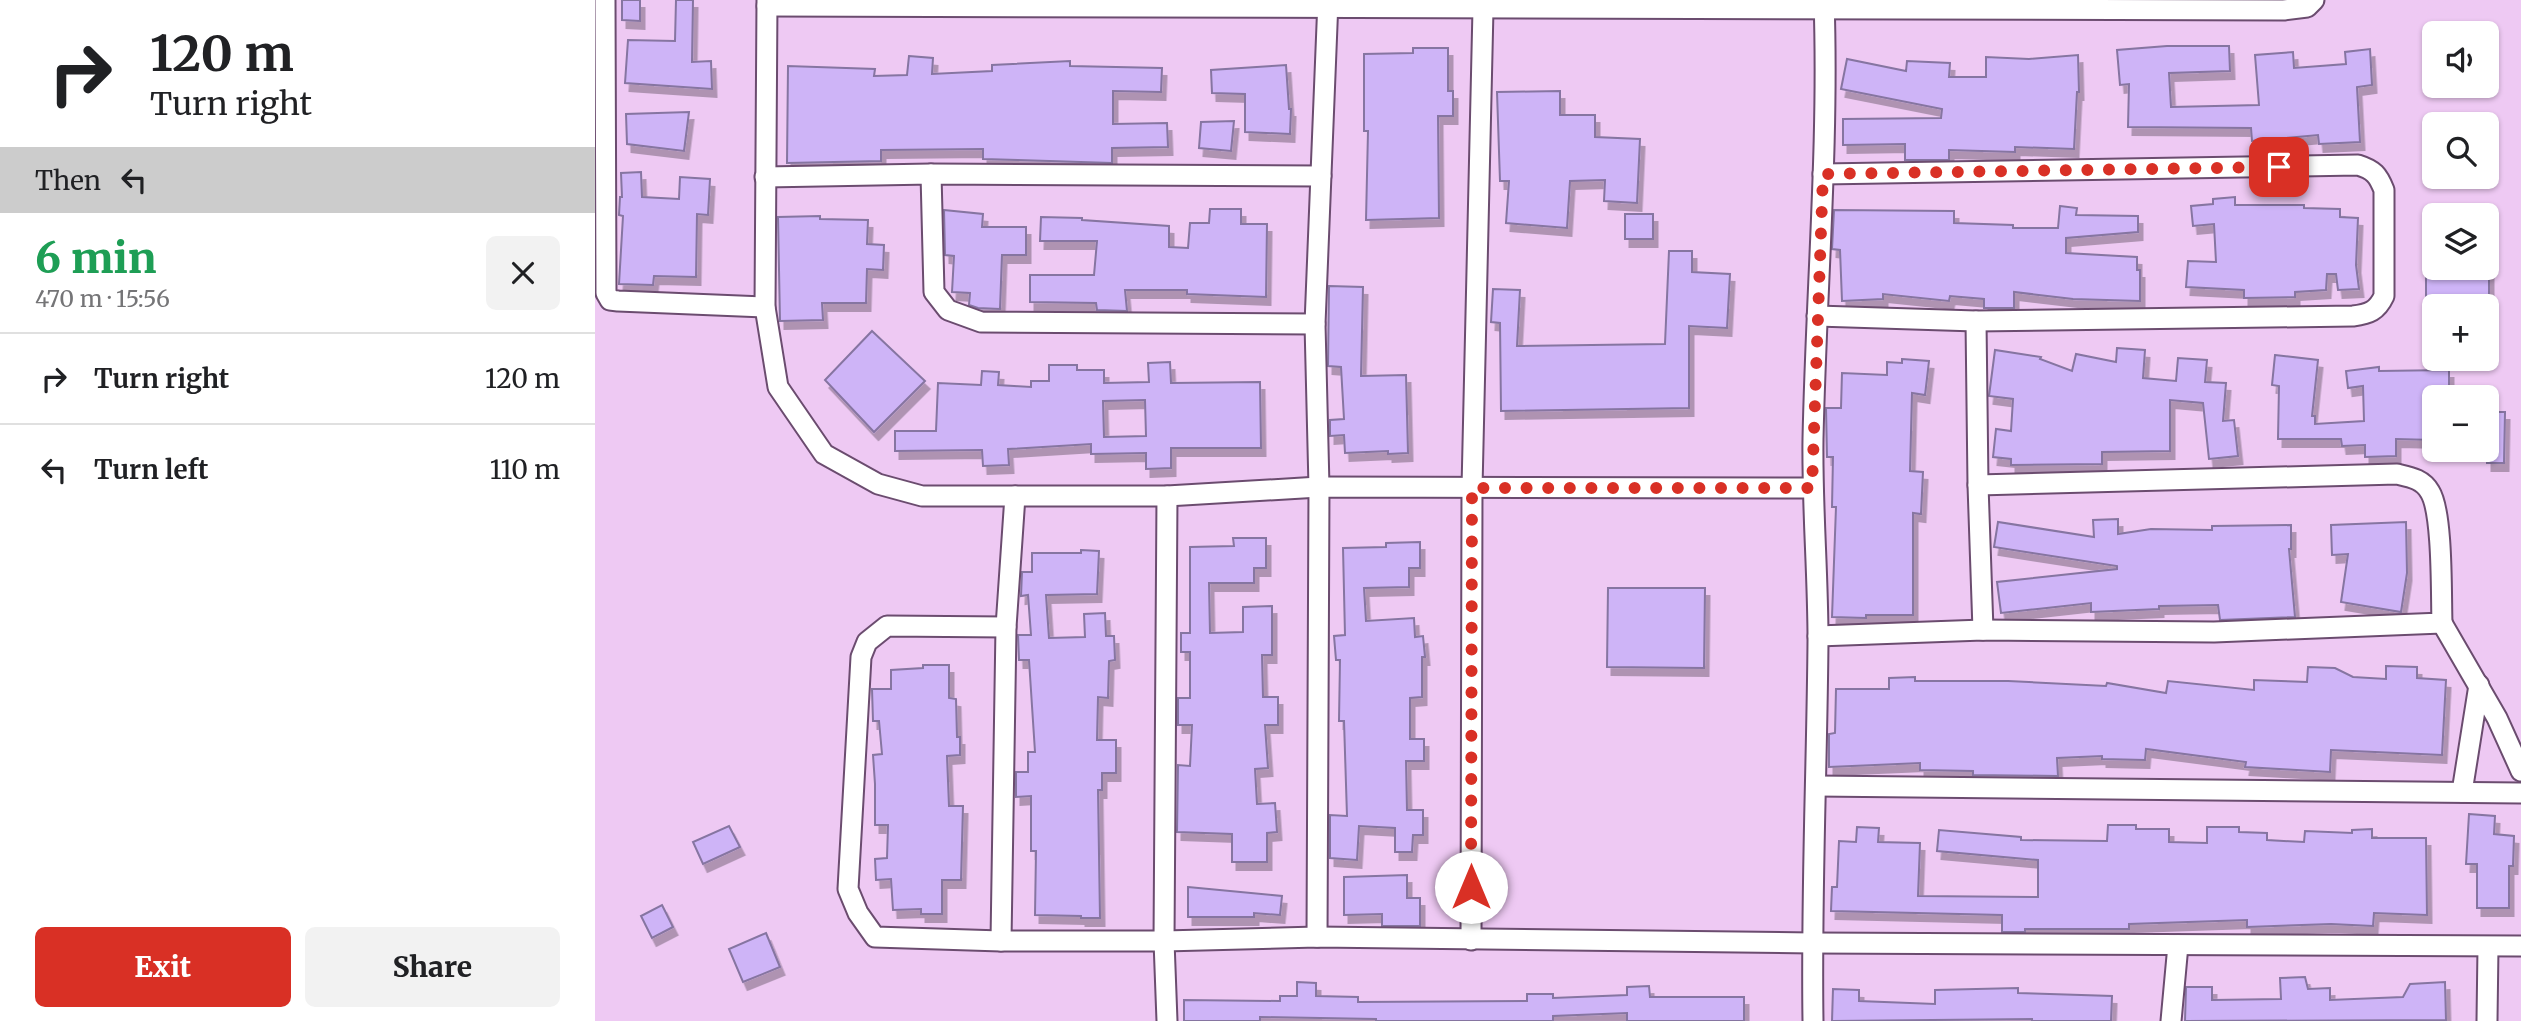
<!DOCTYPE html>
<meta charset="utf-8">
<style>
body{margin:0;font-family:Merriweather,serif;background:#f2f2f2;color:#202124;height:100vh;display:flex;flex-direction:column;font-size:26px;white-space:nowrap}
*{box-sizing:border-box;margin:0}
p{font-size:23px;color:#757577}
.icon{flex:none;width:38px;height:38px;fill:none;stroke:currentColor;stroke-width:2;stroke-linecap:round;stroke-linejoin:round}
.map{position:relative;flex:1;overflow:hidden}
.sheet{display:flex;flex-direction:column;background:#fff;width:595px}
.sheet>*{flex:none}
.hud{background:#fff;color:#202124;overflow:hidden}
.controls{position:absolute;left:1827px;top:21px;display:grid;gap:14px}
.controls a{display:grid;place-items:center;width:77px;height:77px;border-radius:10px;background:#fff;box-shadow:0 2px 5px #0004;font-size:35px}
.pin{position:absolute;display:grid;place-items:center;width:60px;height:60px;color:#fff;margin:-30px;border-radius:14px;box-shadow:0 4px 10px #0006}
.me{position:absolute;width:77px;margin:-38px;rotate:0deg;stroke-linejoin:round;filter:drop-shadow(0 0 5px #0008)}
.turn{display:flex;align-items:center;gap:24px;height:147px;padding:0 35px;font-size:32px}
.turn .icon{width:91px;height:91px;stroke-width:2.5}
.turn b{display:block;font-size:49px;line-height:60px}
.then{display:flex;align-items:center;height:66px;padding:0 35px;background:#0003;gap:14px;font-size:26px}
.round{display:grid;place-items:center;flex:none;width:74px;height:74px;border-radius:10px;background:#f2f2f2}
.head{display:flex;align-items:center;justify-content:space-between;height:119px;padding:0 35px}
h1{font-size:42px;font-weight:800;line-height:52px;color:#1e9e55}
.action{display:flex;gap:14px;margin-top:auto;padding:14px 35px}
.action a{flex:1;height:80px;border-radius:10px;background:#d93025;color:#fff;font-size:28px;font-weight:800;line-height:80px;text-align:center}
.action a+a{background:#f2f2f2;color:#202124}
ul{padding:0;list-style:none}
li{display:flex;align-items:center;gap:21px;height:91px;padding:0 35px;border-top:2px solid #e0e0e0}
li div{flex:1}
li b{display:block;font-size:26px}
li em{font-style:normal}
main{display:flex;flex:1;min-height:0}
.map>svg:first-child{display:block}
</style>
<main>
<section class="sheet">
<div class="hud">
<div class="turn"><svg class="icon" aria-label="right" viewBox="0 0 24 24"><path d="M7 20v-9h11M14 6l5 5-5 5"/></svg><div><b>120 m</b>Turn right</div></div>
<div class="then">Then<svg class="icon" aria-label="left" viewBox="0 0 24 24"><path d="M17 20v-9H6M10 6l-5 5 5 5"/></svg></div>
</div>
<div class="head"><div><h1>6 min</h1><p>470 m · 15:56</p></div><a class="round"><svg class="icon" aria-label="close" viewBox="0 0 24 24"><path d="M6 6l12 12M18 6L6 18"/></svg></a></div>
<ul>
<li><svg class="icon" aria-label="right" viewBox="0 0 24 24"><path d="M7 20v-9h11M14 6l5 5-5 5"/></svg><div><b>Turn right</b></div><em>120 m</em></li>
<li><svg class="icon" aria-label="left" viewBox="0 0 24 24"><path d="M17 20v-9H6M10 6l-5 5 5 5"/></svg><div><b>Turn left</b></div><em>110 m</em></li>
</ul>
<div class="action"><a>Exit</a><a>Share</a></div>
</section>
<div class="map">
<svg width="1926" height="1021" viewBox="0 0 1926 1021">
<defs>
<filter id="shadow"><feDropShadow dx="4.5" dy="8" stdDeviation="0" flood-color="#0004"/></filter>
</defs>
<rect width="100%" height="100%" fill="#eec9f3"/>
<g fill="#ceb4f7" stroke="#8675a1" stroke-width="2" fill-rule="evenodd" filter="url(#shadow)">
<path d="M27,0h18v21l-18,-1z"/>
<path d="M81,0h17l-1,62 19,-1 1,28 -87,-6 3,-43 47,1z"/>
<path d="M1572,46h62l1,25 -61,2 2,34 88,-2 -4,-50 38,-3 1,16 52,-4 -1,-12 25,-3 2,36 -15,2 3,55 -41,2 -1,-9 -66,6 -1,-13 -123,-1 1,-43 -9,1 -3,-35z"/>
<path d="M818,48h35v43h5v25h-15l1,102 -73,2 2,-89h-4v-77l49,-1z"/>
<path d="M1483,55l1,37h-2l-3,57 -59,-2v5l-66,-2v10h-44v-16l-62,1v-26l98,-1 1,-9 -101,-20 6,-30 59,12 1,-10 43,2 -1,14h37v-20l43,2z"/>
<path d="M314,56l24,2 -1,16 60,-3v-6l78,-4v5l92,2 -1,24 -48,-1v33l54,-1 1,24 -56,1v15l-129,-4v-10l-102,1v11l-94,2 1,-97 87,3 -1,7 33,-1z"/>
<path d="M691,65l3,44h2l-1,25 -45,-2v-38l-33,-1 -1,-23z"/>
<path d="M965,91v24h35v22l45,2 -3,64 -33,-2 1,-21 -35,1 -3,47 -61,-5 3,-42h-9l-3,-89z"/>
<path d="M94,112l-5,39 -57,-7 -1,-30z"/>
<path d="M639,121l-3,30 -32,-3 2,-26z"/>
<path d="M46,172l1,25 37,2 1,-22 30,2 -2,36 -11,-1 -1,63 -42,-1 -1,9 -34,-1 4,-68 -4,-1 1,-18h2l-1,-24z"/>
<path d="M1640,197v8h69v3l36,1v8l18,1 -2,47 3,24 -21,1 -2,-16h-9l-1,16 -31,2v5l-51,1v-8l-58,-3 2,-26 28,1 -2,-38 -21,2 -2,-20 22,-2v-5z"/>
<path d="M1465,206l17,2 -1,7 62,1v16l-72,6v15l71,4v13h3v31l-67,-2 -59,-7v16h-30v-9l-34,-3 -1,5 -66,-7v5l-41,2 -2,-51 -8,-1 2,-39 120,1v12l59,2v3h45z"/>
<path d="M615,209h31v15h26l-1,73 -79,-3v-4h-62l2,21 -30,-1 -1,-7 -66,-1v-27h64l3,-34h-57l1,-24 41,1v2l87,6v21l19,1 2,-25h19z"/>
<path d="M349,210l39,4 -1,13h44v28h-24l-2,54 -22,-1 -9,-3 1,-12 -18,-1 2,-36 -9,-1z"/>
<rect x="1030" y="214" width="28" height="25"/>
<path d="M225,216v3l48,1 -1,24 17,1 -1,25 -16,-1 -1,34h-44l1,17 -43,1 -2,-104z"/>
<path d="M1074,251h23v21l38,2 -3,54 -38,-2v82l-188,3 -1,-88 -9,-1 2,-33 27,1 -3,56 148,-2z"/>
<rect x="1831" y="268" width="63" height="31"/>
<path d="M734,286l34,1 -2,89 45,-1 2,78 -20,1v-3l-43,2 -1,-18 -14,1v-16l14,-1 -3,-52 -13,-1z"/>
<path d="M277,331l53,50 -51,51 -49,-52z"/>
<path d="M1522,348l28,2 -2,28 33,3 2,-23 29,2 -2,22 21,1 -3,38 11,-1 4,36 -29,3 -6,-56 -33,-3v51l-68,1v12l-91,1v-6l-18,-2 3,-28 15,2 2,-32 -24,-3 6,-46 46,7 -1,2 32,12 4,-17 40,8z"/>
<path d="M1680,355l43,5 -6,56h3v8l49,-3 -1,-35 -15,2 -2,-17 33,-4v4l70,-1v20l-15,1v49l-38,-1v17l-31,1v-12l-23,1 -1,-7h-63l1,-53 -7,-1z"/>
<path d="M1307,359l27,2 -4,34 -13,-2 -2,78 13,1 -2,42 -8,-1v102h-47v3l-34,-1 4,-110h-4l1,-50h-6l-1,-49h15l1,-35 45,2v-13l15,1z"/>
<path d="M575,362l1,21 89,-1 1,66h-90v20l-25,1v-16l-55,1v-10l-83,5 1,16 -26,1 -1,-16 -87,1v-20h41l2,-48 43,2 1,-14 17,1 -1,13 33,2v-6h18v-16h28v5h27v13l45,-1 -1,-19zM550,400l1,36 -42,1 -1,-36z"/>
<path d="M1892,412h18l-1,51h-17z"/>
<path d="M1523,519v15l33,-5 61,1v-4l79,-1v24h-2l6,68 -75,3 -2,-15 -59,1v3l-68,3v-9l-90,10 -4,-31 120,-13v-3l-123,-19 4,-25 96,15 -1,-17z"/>
<path d="M1811,522l1,51 -6,39 -60,-10 7,-48 -16,1 -1,-30z"/>
<path d="M638,538h33v30h-12v15h-45l1,50 33,-1v-25l29,-1v49h-10l1,42h15v28h-13l3,43 -13,1 2,35 18,-1 2,29 -10,1v29h-35v-28l-55,-2 1,-67 12,1 2,-41h-14v-27h12v-46h-9v-19h9v-86l44,-1z"/>
<path d="M825,542v26h-11v19l-45,1 2,33 48,-3 1,19 8,-1 2,21h-3v40l-12,1v41h14v22h-18l1,49h16v25h-10l-1,17h-17v-24l-36,-2 -2,34 -27,-2v-43l17,1 -3,-95h-5l1,-61h-4l-2,-24 11,-1 -2,-87 43,-1v-4z"/>
<path d="M486,550l18,1 -2,43 -51,1 3,43 36,-1 -1,-23 21,-1 1,23h8l1,24 -6,1 -1,37 -10,-1 -1,43h19v33h-14v17h-4l2,128h-19v-2l-46,-1 1,-64h-5v-55l-15,1v-25h12v-20h7l-6,-92h-10l-1,-25h13l-3,-40 -7,1 1,-24h10v-19h49z"/>
<path d="M1013,588h97l-1,80 -97,-1z"/>
<path d="M328,665h26v33l7,1 1,38h3v18l-13,1 2,50h14l-2,74h-19v34h-21v-5l-28,1 -2,-31 -15,1 -1,-21 12,-1 1,-33h-13v-41l-2,-29 9,-1 -3,-33h-6l-1,-32h19v-19l32,-2z"/>
<path d="M1791,666l31,1v11l29,2 -4,75 -111,-5 -1,22 -85,-5 1,-5 -100,-13 -1,11 -43,-1v-3l-45,2 1,18 -85,-1v-4l-53,-1v-7l-91,4v-33l6,-1 1,-44h53v-11l26,-1v4h93l98,5 1,-3 59,10 2,-12 86,9v-10l53,2 1,-15 27,1 18,9 33,2z"/>
<path d="M1874,814l26,2 -1,18 20,2 -1,30h-4v42h-32v-44h-11z"/>
<path d="M1513,825h28v4h33v13l38,1v-16h32v5l28,1v7l37,2 1,-11 47,2v-3l20,-1v9h54l1,77 -53,-2 -1,13 -42,-2 -84,3v-7l-118,4v5h-104v3h-23v-17l-171,-4 1,-24h5l2,-46 17,1 1,-15 22,1 -1,14 42,1 -2,53 120,1v-37l-101,-9 2,-21 82,7v3l86,1z"/>
<path d="M134,826l11,21 -37,17 -10,-22z"/>
<path d="M812,875v23h13v28h-38v-12l-38,1v-38z"/>
<path d="M593,887l94,9 -2,19 -26,-2v4h-66z"/>
<path d="M67,905l11,22 -21,11 -11,-22z"/>
<path d="M171,933l14,34 -37,15 -14,-33z"/>
<path d="M1710,977l3,12 22,-1v12l73,-3 7,-13 35,-2 1,38 -261,1 1,-34h26v13l69,-1 -1,-21z"/>
<path d="M702,982l19,1v13l42,1v5l169,-1v-7h26v4l74,-3v-8l22,-1 1,11h94v24h-117v-8l-74,3v5h-177v-2l-116,-2v4h-76v-21l96,1v-5h17z"/>
<path d="M1423,988v5l94,3 -1,25h-79v-2l-200,2 1,-32 26,1v11l76,3v-14z"/>
</g>
<g fill="none" stroke-linecap="round" stroke-linejoin="round">
<defs>
<g id="minor">
<path d="M10,0l1,293 4,7 8,1 147,6"/>
<path d="M172,0l-2,307 13,80 46,67 54,30 44,12h245l152,-9 493,1"/>
<path d="M172,6l1517,4 23,-3 7,-7"/>
<path d="M336,174l3,118 14,18 33,12 334,2"/>
<path d="M170,177l166,-3 390,2"/>
<path d="M1222,316l159,5 377,-5c16,-2 24,-5 31,-20v-106c-6,-15 -10,-20 -26,-25l-535,9"/>
<path d="M1381,321l2,164 5,145"/>
<path d="M572,496l-3,445 3,80"/>
<path d="M1847,623l55,95 24,53"/>
<path d="M411,627l-119,-1 -20,16 -6,15 -13,232 10,24 17,24 126,4h163l153,-4 495,6 709,3"/>
<path d="M1223,636l165,-6 231,2 228,-9c-1,-28 1,-110 -12,-131 -7,-13 -20,-15 -33,-18l-419,11"/>
<path d="M1221,786l705,7"/>
<path d="M1867,792l17,-107"/>
<path d="M722,937l2,-450 -4,-163 13,-324"/>
<path d="M876,940l1,-452 11,-479"/>
<path d="M406,941l5,-314 9,-131"/>
<path d="M1218,1021c-2,-127 4,-254 5,-381 0,-67 -6,-134 -5,-201 3,-146 16,-293 11,-439"/>
<path d="M1576,1021l7,-76"/>
<path d="M1892,1021l1,-74"/>
</g>
</defs>
<use href="#minor" stroke="#6b4c6f" stroke-width="23"/>
<use href="#minor" stroke="#fff" stroke-width="19"/>
</g>
<g fill="none" stroke-linecap="round" stroke-linejoin="round">
<path stroke="#d93025" stroke-width="12" stroke-dasharray="0 21.6" d="M876,887l1,-399h340l11,-314 456,-7"/>
</g>
</svg>
<div class="controls">
<a><svg class="icon" aria-label="sound" viewBox="0 0 24 24"><path d="M4 9h4l5-4v14l-5-4H4zM17 9q2 3 0 6"/></svg></a>
<a><svg class="icon" aria-label="search" viewBox="0 0 24 24"><circle cx="10" cy="10" r="6"/><path d="M15 15l6 6"/></svg></a>
<a><svg class="icon" aria-label="layers" viewBox="0 0 24 24"><path d="M12 4l9 5-9 5-9-5zM3 14l9 5 9-5"/></svg></a>
<a>+</a>
<a>−</a>
</div>
<div class="pin" style="left:1684px;top:167px;background:#d93025"><svg class="icon" aria-label="arrive" viewBox="0 0 24 24"><path d="M6 21V4h12l-3 4 3 4H6"/></svg></div>
<svg class="me" style="left:876px;top:887px" viewBox="-20 -20 40 40"><circle r="19" fill="#fff"/><path d="M0-13L10 11 0 6-10 11z" fill="#d93025"/></svg>
</div>
</main>
